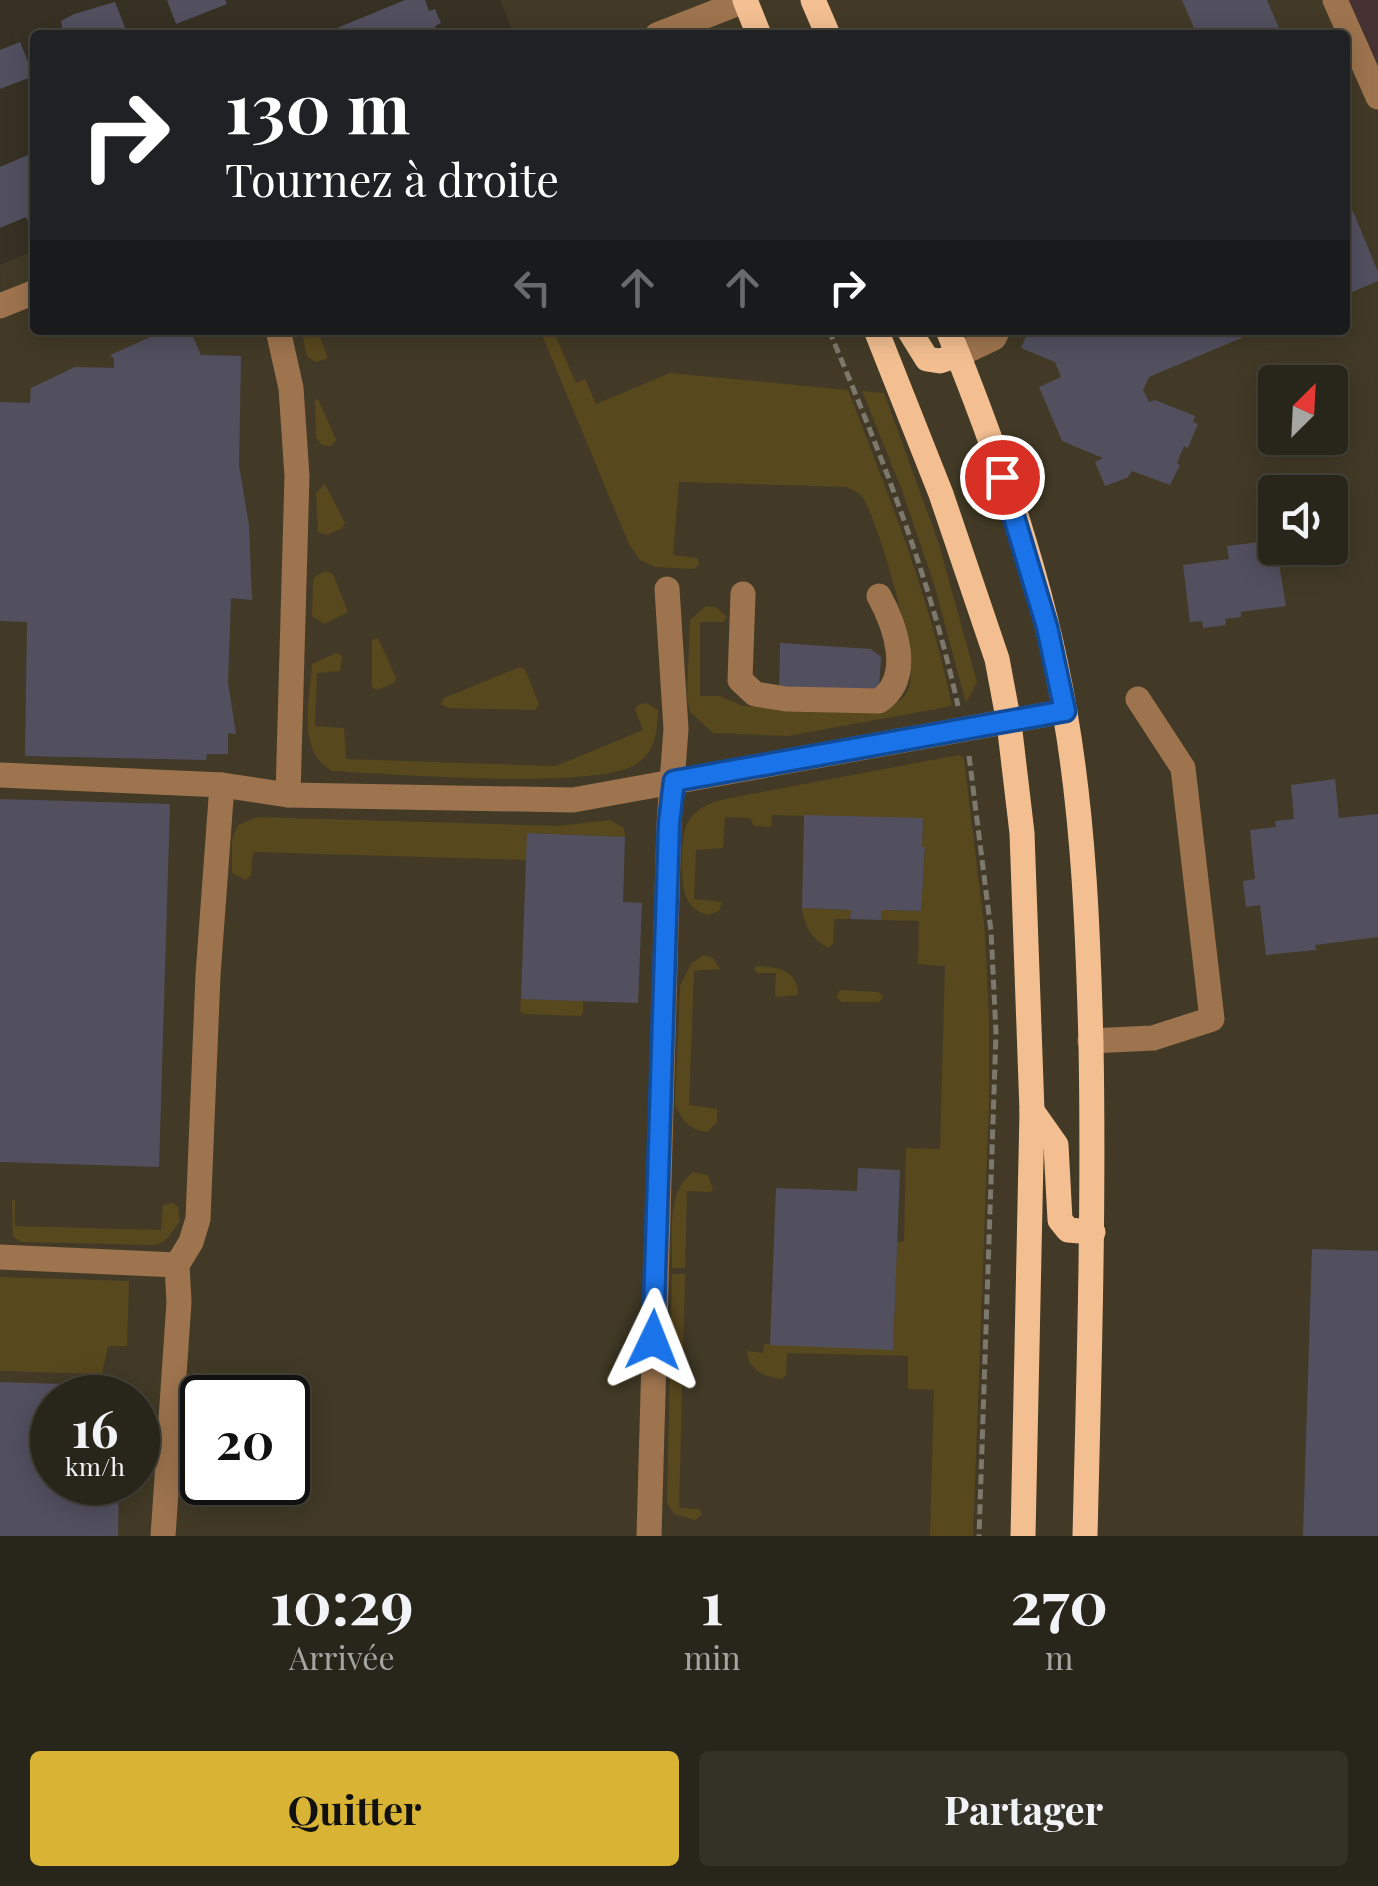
<!DOCTYPE html>
<html lang="fr">
<meta charset="utf-8">
<style>
body{margin:0;font-family:"Playfair Display",serif;background:#343127;color:#f1f3f6;height:100vh;display:flex;flex-direction:column;font-size:38px;white-space:nowrap}
*{box-sizing:border-box;margin:0}
p{font-size:32px;color:#a5a5a2}
.icon{flex:none;width:55px;height:55px;fill:none;stroke:currentColor;stroke-width:2;stroke-linecap:round;stroke-linejoin:round}
.map{position:relative;height:1536px;overflow:hidden}
.details{display:flex;flex-direction:column;background:#28251a;flex:1}
.details>*{flex:none}
.guide{position:absolute;left:30px;top:30px;width:1320px;height:305px;border-radius:10px;box-shadow:0 5px 25px #0003,0 0 0 2px #444239;background:#202124;color:#fff;overflow:hidden}
.needle{width:65px;rotate:24deg}
.buttons{position:absolute;left:1258px;top:365px;display:grid;gap:20px}
.buttons a{display:grid;place-items:center;width:90px;height:90px;border-radius:10px;background:#28251a;box-shadow:0 5px 25px #0003,0 0 0 2px #444239;font-size:50px}
.speed{position:absolute;left:30px;top:1375px;display:flex;gap:20px;font-size:50px;font-weight:700;text-align:center}
.speed>*{display:grid;place-content:center;width:130px;height:130px;border-radius:50%;background:#28251a;box-shadow:0 5px 25px #0003,0 0 0 2px #444239;line-height:1}
.speed small{font-size:25px;font-weight:400}
.speed .limit{border:5px solid #111;border-radius:15px;background:#fff;color:#111}
.pin{position:absolute;display:grid;place-items:center;width:85px;height:85px;color:#fff;margin:-42px;border:5px solid #fff;border-radius:50%;box-shadow:0 2px 10px #0007}
.me{position:absolute;width:110px;margin:-55px;rotate:2deg;stroke-linejoin:round;filter:drop-shadow(0 0 8px #0008)}
.turn{display:flex;align-items:center;gap:35px;height:210px;padding:0 30px;font-size:45px}
.turn .icon{width:130px;height:130px;stroke-width:2.5}
.turn b{display:block;font-size:70px;line-height:85px}
.lanes{display:flex;align-items:center;height:95px;padding:0 30px;background:#0003;justify-content:center;gap:50px;direction:ltr}
.lanes .off{opacity:.35}
.eta{display:flex;justify-content:space-evenly;align-items:center;height:170px;text-align:center}
.eta b{font-size:60px;font-weight:700;line-height:70px}
.cta{display:flex;gap:20px;margin-top:auto;padding:20px 30px}
.cta a{flex:1;height:115px;border-radius:10px;background:#d9b334;color:#111;font-size:40px;font-weight:700;line-height:115px;text-align:center}
.cta a+a{background:#343127;color:#f1f3f6}
.map>svg:first-child{display:block}
</style>
<div class="map">
<svg width="1378" height="1536" viewBox="0 0 1378 1536">
<rect width="100%" height="100%" fill="#363123"/>
<g fill="#423a26" fill-rule="evenodd">
<path d="M500,0h829l15,35h-830z"/>
<path d="M1345,38l33,79v1419h-1378v-1271l35,-15v80h1310zM1275,382h55v56h-55zM1275,492h55v56h-55zM52,1398h86v84h-86zM202,1398h86v84h-86z"/>
</g>
<path fill="#473233" d="M1329,0h49v117l-33,-79z"/>
<g fill="#58481d">
<path d="M301,330h16l10,25 -1,4 -10,3 -9,-6z"/>
<path d="M540,330h13l23,53 9,-4 11,25 74,-31 178,17c40,104 82,207 104,316l-164,30 -75,-3 -23,-21 -3,-16 3,-76 16,-14 10,1 11,10 -4,5h-23v74h20l23,10 137,4c12,-3 25,-10 29,-23 10,-28 -29,-158 -44,-186 -4,-7 -11,-11 -18,-14l-168,-5 -6,73 24,3 2,6 -5,5 -39,-2 -15,-7 -11,-16z"/>
<path d="M862,391l22,2 54,148 39,141 -11,21 -32,-119 -32,-94z"/>
<path d="M318,399l18,41 -5,6 -9,-1 -6,-8 -1,-37z"/>
<path d="M325,484l20,39 -3,5 -15,7 -9,-3 -2,-39z"/>
<path d="M325,571l8,3 15,38 -24,12 -12,-8 1,-34 2,-5z"/>
<path d="M378,638l18,40 -2,5 -17,7 -5,-3v-47z"/>
<path d="M336,653l6,3 -2,15 -23,2 -2,53 29,2 2,31 210,7 87,-36 -8,-20 3,-5 8,-2 12,7c-1,22 -2,42 -23,55 -44,25 -243,9 -303,6 -36,-21 -22,-70 -20,-107z"/>
<path d="M520,667l5,2 14,35 -4,6 -87,-2 -7,-4 3,-6z"/>
<path d="M959,755l5,4 21,174 4,87v84l-16,432h-43l4,-146 -26,-1v-33l-121,-3 -1,22 -4,4c-17,-2 -34,-9 -35,-28l16,2 1,-9 129,5 4,-107h7l2,-94 34,1 5,-183 -27,-2 1,-43 -38,-1 1,-10 39,1 4,-63 -3,-1 1,-28 -151,-4 -1,12 -17,-1 -4,-8 -25,-1 -2,31 -27,2 -2,49 28,3 -3,9 -12,4c-8,-3 -15,-7 -19,-14 -8,-12 -8,-65 -1,-77 8,-16 23,-21 38,-25z"/>
<path d="M257,817l300,9 53,-6 14,8 1,9 -97,-4 -2,27 -273,-8 -2,23 -5,5 -14,-7v-33l6,-15z"/>
<path d="M802,908l49,2 -1,9h-16l-1,25 -5,4c-16,-9 -24,-22 -26,-40z"/>
<path d="M703,955l10,3 7,11 -26,2 -5,134 28,4v13l-10,10c-16,-1 -27,-14 -32,-28l5,-118 11,-22z"/>
<path d="M757,966c21,1 41,4 41,29l-23,2 1,-24h-19l-3,-5z"/>
<path d="M840,990l38,2 5,5 -4,5h-37l-6,-5z"/>
<path d="M521,999l62,2v12l-3,3 -56,-2 -4,-3z"/>
<path d="M693,1172l15,3 5,14 -2,3 -24,-1 -2,77h-13c1,-31 -7,-75 21,-96z"/>
<path d="M12,1200h3v26l146,4 2,-25 10,-2 5,4 2,14 -14,19 -10,5 -134,-3 -9,-5z"/>
<path d="M672,1274h13l-6,234 20,1 3,5 -7,6 -21,-6 -7,-11z"/>
<path d="M0,1277l129,4 -2,65h-19l-6,28 -102,-3z"/>
</g>
<g fill="#52505f">
<path d="M167,0h58l2,4 -51,20z"/>
<path d="M405,0h20l4,11 6,-2 6,14 -6,3 4,9h-119z"/>
<path d="M1182,0h85l15,35h-85z"/>
<path d="M115,2l13,33h-71l6,-3 -2,-11 13,-7z"/>
<path d="M20,42l14,34 -34,13v-39z"/>
<path d="M35,152v75l-4,1 -5,-11 -26,11v-61z"/>
<path d="M1353,211l25,61v9l-33,14v-81z"/>
<path d="M166,330h24l11,25 40,1 -2,110 10,59 3,75 -21,-2 -3,84 8,52 -8,-1v21h-21l-1,6 -181,-4 2,-134 -27,-1v-219l30,1 1,-15 44,-21 39,1v-9l-4,-4z"/>
<path d="M1029,330h25l11,4 2,-4h193l-111,47 -6,13 6,12 6,-2 40,16 -2,6 5,2 -10,24 -4,-2 -7,17 3,2 -10,20 -38,-14 -5,7 -22,8 -10,-24 8,-4 -41,-17 -23,-54 22,-10 -6,-15 -34,-14z"/>
<path d="M1275,540l11,66 -45,6v5l-16,2 1,6 -23,3 -1,-7 -12,1 -7,-57 46,-6 -2,-13z"/>
<path d="M780,643l91,6 10,8 -2,31 -100,5z"/>
<path d="M1335,779l4,39 39,-4v123l-63,8 1,5 -50,5 -6,-50 -14,2 -3,-26 12,-2 -5,-49 26,-3 -1,-6 19,-2 -3,-34z"/>
<path d="M0,799l170,5 -11,363 -159,-5z"/>
<path d="M804,815l119,3 -1,29h3l-4,64 -39,-1 -1,10 -31,-1 1,-9 -49,-2z"/>
<path d="M527,833l98,4 -2,65 19,1 -4,100 -117,-4z"/>
<path d="M858,1168l42,2 -7,180 -123,-5 6,-157 81,3z"/>
<path d="M1312,1249l66,2v285h-75z"/>
<path d="M0,1382l121,4v12h-69v84h67l-1,54h-118z"/>
</g>
<g fill="none" stroke-linecap="round" stroke-linejoin="round">
<g stroke="#7c786c" stroke-width="5" stroke-dasharray="10 5" stroke-linecap="butt">
<path d="M829,330c51,122 101,246 129,376"/>
<path d="M969,756l22,175 5,102 -17,503"/>
</g>
<g stroke="#9e744e" stroke-width="25">
<path d="M1335,0l43,97"/>
<path d="M657,35l89,-35"/>
<path d="M0,306l35,-14"/>
<path d="M278,330l13,58 6,88 -9,319"/>
<path d="M958,355l36,-17 4,-8"/>
<path d="M743,594l-3,86 15,14 31,5 93,2c35,-24 16,-76 0,-105"/>
<path d="M0,775l222,10 66,10 285,5 492,-89"/>
<path d="M1090,1041l63,-3 59,-19 -29,-251 -45,-69"/>
<path d="M0,1257l177,8"/>
<path d="M163,1536l16,-234 -2,-37 14,-23 7,-23 10,-244 14,-190"/>
<path d="M649,1536l20,-713 7,-94 -9,-140"/>
</g>
<g stroke="#f3bf91" stroke-width="25">
<path d="M745,0l14,35"/>
<path d="M813,0l15,35"/>
<path d="M876,330l65,164 56,165 12,64 13,110 10,278 -9,425"/>
<path d="M909,330l18,29 13,2 18,-6"/>
<path d="M948,330c50,123 95,252 117,383 19,109 23,220 26,331 3,164 -2,328 -6,492"/>
<path d="M1032,1111l24,34 4,75 8,10 25,2"/>
</g>
</g>
<g fill="none" stroke-linecap="round" stroke-linejoin="round">
<defs>
<path id="route" d="M653,1340l16,-517 5,-42 391,-70 -18,-84 -45,-150"/>
</defs>
<use href="#route" stroke="#114b97" stroke-width="25"/>
<use href="#route" stroke="#1a73e8" stroke-width="18"/>
</g>
</svg>
<div class="buttons">
<a><svg class="needle" viewBox="-14 -14 28 28"><path d="M0-13l5 13h-10z" fill="#e53935"/><path d="M0 13l5-13h-10z" fill="#a5a5a2"/></svg></a>
<a><svg class="icon" aria-label="sound" viewBox="0 0 24 24"><path d="M4 9h4l5-4v14l-5-4H4zM17 9q2 3 0 6"/></svg></a>
</div>
<div class="speed"><div>16<small>km/h</small></div><div class="limit">20</div></div>
<div class="pin" style="left:1002px;top:477px;background:#d93025"><svg class="icon" aria-label="arrive" viewBox="0 0 24 24"><path d="M6 21V4h12l-3 4 3 4H6"/></svg></div>
<svg class="me" style="left:653px;top:1340px" viewBox="-20 -20 40 40"><path d="M0-17L14 15 0 8-14 15z" fill="#1a73e8" stroke="#fff" stroke-width="4"/></svg>
<div class="guide">
<div class="turn"><svg class="icon" aria-label="right" viewBox="0 0 24 24"><path d="M7 20v-9h11M14 6l5 5-5 5"/></svg><div><b>130 m</b>Tournez à droite</div></div>
<div class="lanes"><svg class="icon off" aria-label="left" viewBox="0 0 24 24"><path d="M17 20v-9H6M10 6l-5 5 5 5"/></svg><svg class="icon off" aria-label="ahead" viewBox="0 0 24 24"><path d="M12 20V5M6 11l6-6 6 6"/></svg><svg class="icon off" aria-label="ahead" viewBox="0 0 24 24"><path d="M12 20V5M6 11l6-6 6 6"/></svg><svg class="icon" aria-label="right" viewBox="0 0 24 24"><path d="M7 20v-9h11M14 6l5 5-5 5"/></svg></div>
</div>
</div>
<section class="details">
<div class="eta">
<div><b>10:29</b><p>Arrivée</p></div>
<div><b>1</b><p>min</p></div>
<div><b>270</b><p>m</p></div>
</div>
<div class="cta"><a>Quitter</a><a>Partager</a></div>
</section>
